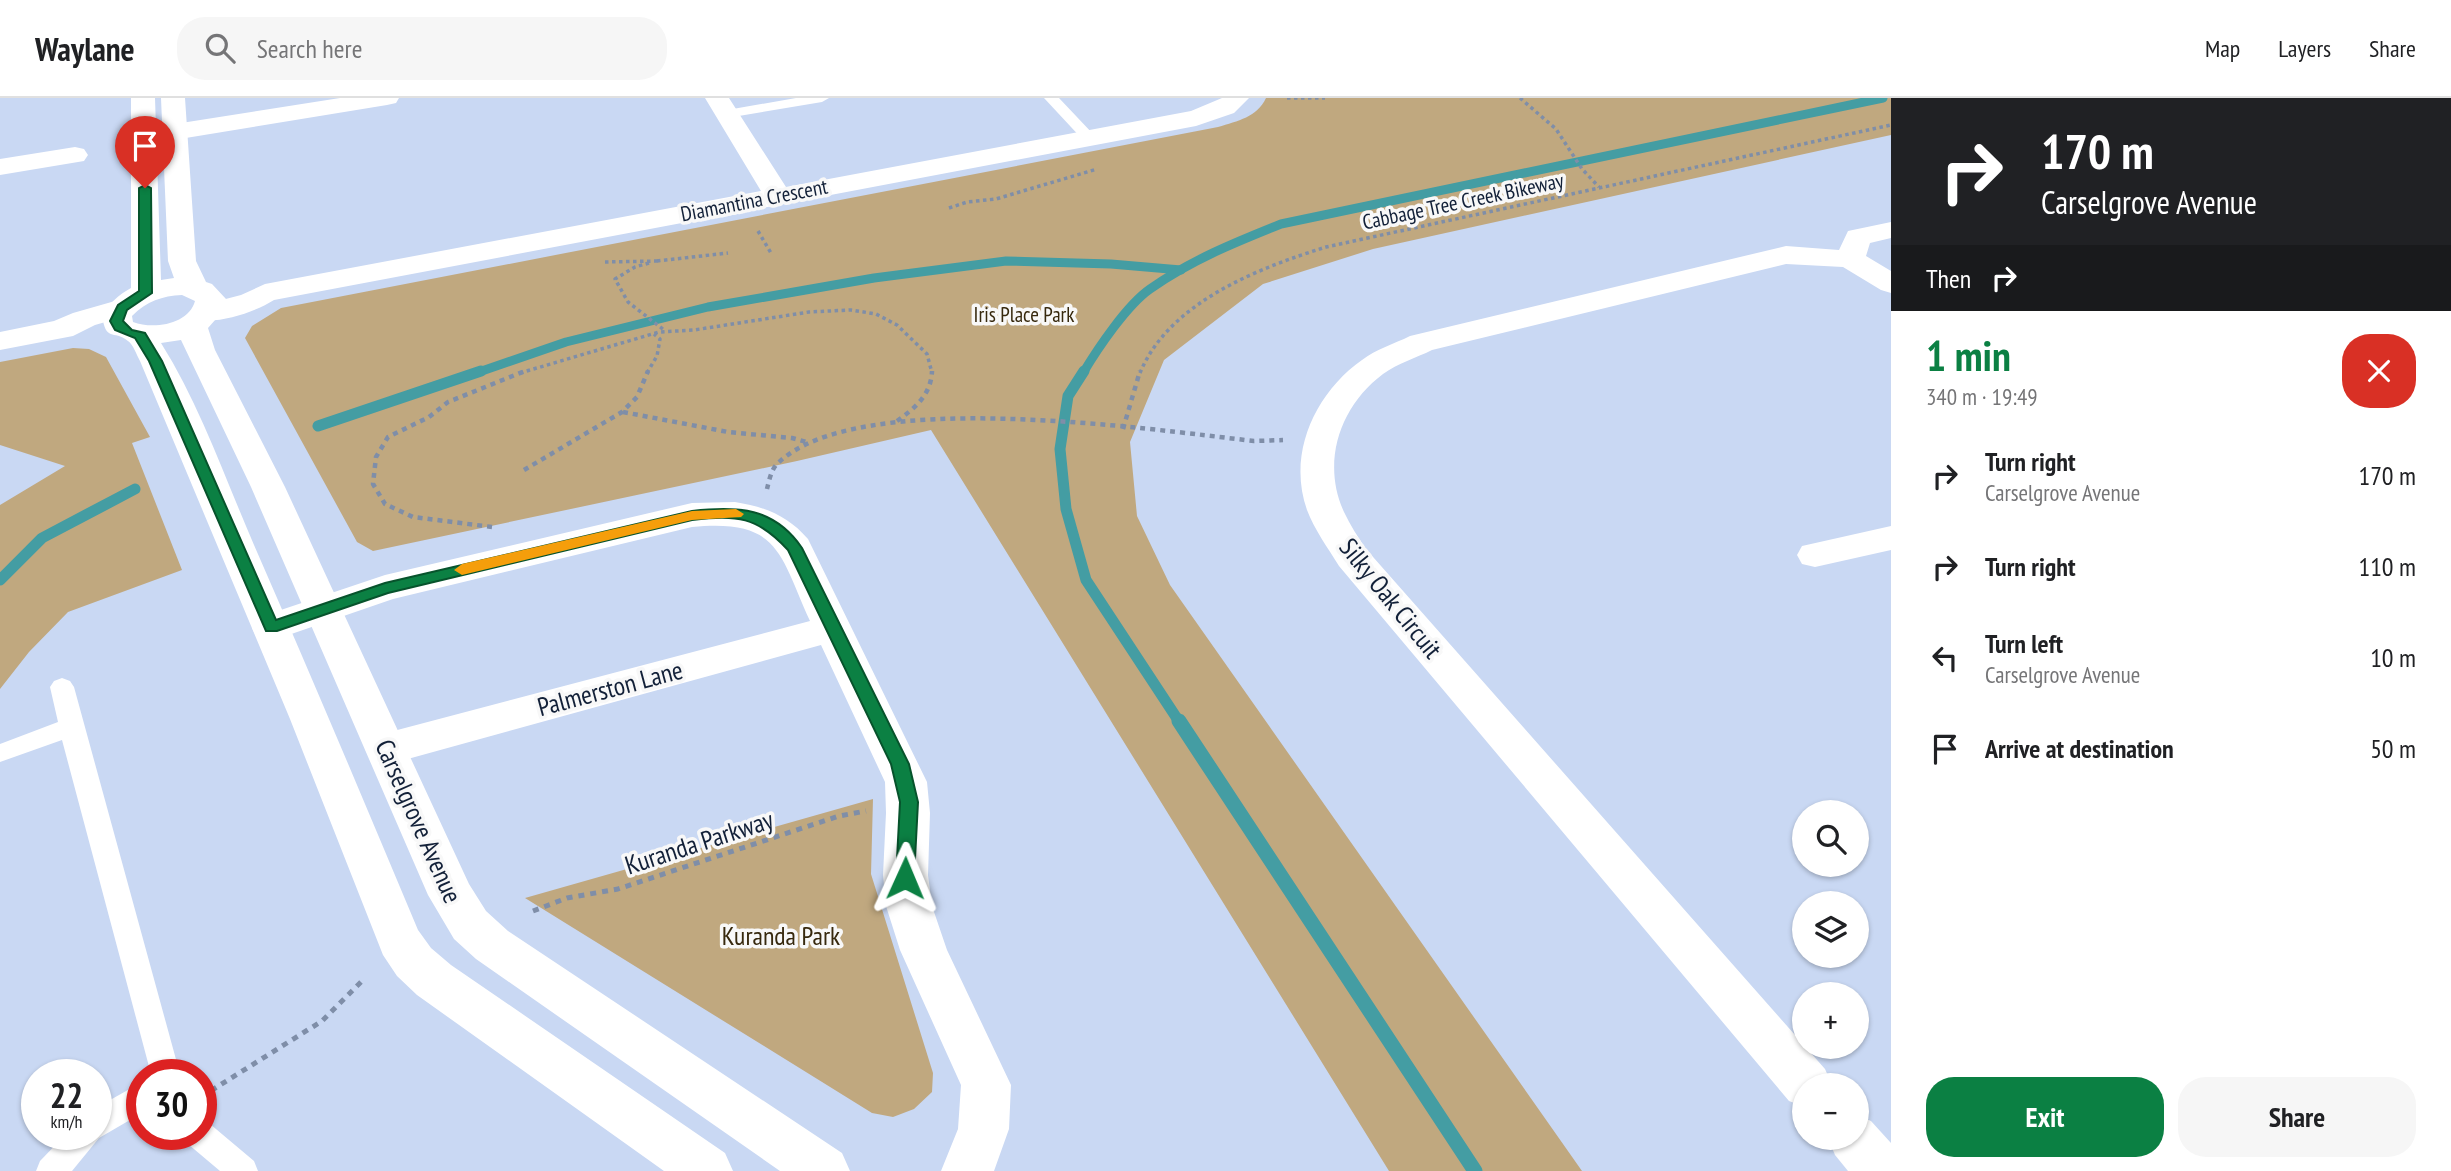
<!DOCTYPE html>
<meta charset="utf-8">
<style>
body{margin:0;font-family:"PT Sans Narrow",sans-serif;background:#f6f6f6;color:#202124;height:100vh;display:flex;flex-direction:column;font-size:26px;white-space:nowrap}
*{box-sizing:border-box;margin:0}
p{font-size:23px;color:#757577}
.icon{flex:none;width:38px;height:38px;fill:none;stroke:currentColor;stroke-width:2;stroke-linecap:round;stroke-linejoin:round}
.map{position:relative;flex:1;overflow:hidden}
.side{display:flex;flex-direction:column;background:#fff;width:560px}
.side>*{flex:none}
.top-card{background:#202124;color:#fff;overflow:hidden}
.controls{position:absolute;left:1792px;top:702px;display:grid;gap:14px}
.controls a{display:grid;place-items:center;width:77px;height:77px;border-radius:50%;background:#fff;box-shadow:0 2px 5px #0004;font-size:35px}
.speed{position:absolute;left:21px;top:961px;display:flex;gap:14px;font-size:35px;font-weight:700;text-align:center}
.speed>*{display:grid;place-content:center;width:91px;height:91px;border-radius:50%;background:#fff;box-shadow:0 2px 5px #0004;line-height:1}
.speed small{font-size:18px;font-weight:400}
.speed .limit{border:10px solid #d22;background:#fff;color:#111}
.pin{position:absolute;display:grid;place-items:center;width:60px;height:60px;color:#fff;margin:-72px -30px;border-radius:50% 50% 50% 0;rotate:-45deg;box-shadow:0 0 7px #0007}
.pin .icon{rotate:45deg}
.me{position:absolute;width:77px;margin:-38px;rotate:1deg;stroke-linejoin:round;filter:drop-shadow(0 0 5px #0008)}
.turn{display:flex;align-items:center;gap:24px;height:147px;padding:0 35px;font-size:32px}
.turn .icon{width:91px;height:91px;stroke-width:2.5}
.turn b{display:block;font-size:49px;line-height:60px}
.then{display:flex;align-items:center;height:66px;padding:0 35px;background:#0003;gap:14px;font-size:26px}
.round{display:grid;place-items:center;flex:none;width:74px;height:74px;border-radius:28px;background:#f6f6f6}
.head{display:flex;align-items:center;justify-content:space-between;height:119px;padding:0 35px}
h1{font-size:42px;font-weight:700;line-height:52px;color:#0b8043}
.primary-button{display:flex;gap:14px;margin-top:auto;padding:14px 35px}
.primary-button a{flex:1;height:80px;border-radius:28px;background:#0b8043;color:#fff;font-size:28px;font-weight:700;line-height:80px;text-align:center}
.primary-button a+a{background:#f6f6f6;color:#202124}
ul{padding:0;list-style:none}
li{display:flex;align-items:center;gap:21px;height:91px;padding:0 35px}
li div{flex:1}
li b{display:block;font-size:26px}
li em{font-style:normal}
header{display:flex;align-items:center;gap:42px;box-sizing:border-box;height:98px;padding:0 35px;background:#fff;border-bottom:2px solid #e0e0e0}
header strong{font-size:33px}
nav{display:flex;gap:38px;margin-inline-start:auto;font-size:24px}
.search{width:490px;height:63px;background:#f6f6f6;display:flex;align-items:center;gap:18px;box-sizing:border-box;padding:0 24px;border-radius:28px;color:#757577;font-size:26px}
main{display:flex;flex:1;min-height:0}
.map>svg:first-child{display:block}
</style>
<header>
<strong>Waylane</strong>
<div class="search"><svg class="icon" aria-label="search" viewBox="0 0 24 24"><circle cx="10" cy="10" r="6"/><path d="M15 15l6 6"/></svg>Search here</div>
<nav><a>Map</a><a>Layers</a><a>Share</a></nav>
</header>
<main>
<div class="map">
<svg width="1891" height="1073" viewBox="0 0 1891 1073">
<rect width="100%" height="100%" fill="#c9d8f3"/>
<g fill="#c0a87f">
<path d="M1266,0h625v37l-518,114 -110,35 -99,76 -34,82 7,74 33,69 412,586h-193l-458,-741 -134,31 -424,90 -16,-9 -112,-204 7,-12 29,-18 937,-181c20,-6 39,-10 48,-29z"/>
<path d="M73,250l16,1 17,8 44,80 -18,6 50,127 -114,42 -39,40 -29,37v-184l65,-39 -65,-21v-83z"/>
<path d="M873,701l-2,75 62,199 -1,19 -18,17 -21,8 -21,-4 -347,-215z"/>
</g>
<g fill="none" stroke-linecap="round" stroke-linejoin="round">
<g stroke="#449da3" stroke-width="9">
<path d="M476,275l90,-31 142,-35 166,-29 132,-17 105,3 70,6"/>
<path d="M1083,275c15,-25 44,-68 67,-84 41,-29 86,-47 131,-65l602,-126"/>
</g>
<g stroke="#449da3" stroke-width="11">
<path d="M1084,273l-16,25 -8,53 6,60 20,71 94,143"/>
<path d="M318,328l163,-55"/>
<path d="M0,482l42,-42 93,-49"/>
</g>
<path stroke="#449da3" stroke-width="15" d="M1179,623l296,450"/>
<g stroke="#7f8ea8" stroke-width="3.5" stroke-dasharray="3.5 3.5" stroke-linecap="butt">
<path d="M1287,0h38"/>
<path d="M1520,0l36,31 26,40 17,18"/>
<path d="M949,110l18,-6 29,-3 101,-30"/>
<path d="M758,133l13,22"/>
<path d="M657,163l71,-8"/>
<path d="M605,164l53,-1"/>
<path d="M649,165l-14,4 -20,12 13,23 36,28"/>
<path d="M520,275l139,-41 35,-2 115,-18 42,-2 25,4 21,11 30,29 5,19"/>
<path d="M647,275l10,-17 3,-17 -6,-5"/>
<path d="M1140,275c29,-71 119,-105 186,-126l565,-122"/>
</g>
<g stroke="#7f8ea8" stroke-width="4.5" stroke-dasharray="5 5" stroke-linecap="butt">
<path d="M623,314l105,20 64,6 18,5"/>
<path d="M897,323c18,-13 34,-26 35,-50"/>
<path d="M1123,331l17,-58"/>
<path d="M524,372l98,-58 15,-15 11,-26"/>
<path d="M767,391c2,-8 4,-19 10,-25 79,-78 370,-35 477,-23l29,-1"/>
<path d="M492,429l-79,-10 -28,-13 -12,-20 3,-27 12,-20 41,-20 19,-15 77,-31"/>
</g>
<g stroke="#7f8ea8" stroke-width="5" stroke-dasharray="6 6" stroke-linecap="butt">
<path d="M533,813l34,-13 51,-9 221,-73 27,-5"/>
<path d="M201,999l121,-76 39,-39"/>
</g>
<g fill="#fff" fill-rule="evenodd">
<path d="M796,0h33l-7,4 -95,16 -7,-4 7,-4z"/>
<path d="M1044,0h15l35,37 3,3 -3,3h-10z"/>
<path d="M62,580l8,3 4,6 106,387h-29l-89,-334 -62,22v-18l58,-22 -8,-35 4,-6z"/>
<path d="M142,984v31l-43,25 -27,33h-36l4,-10 26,-27h30v-26z"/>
<path d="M201,1023l9,3 44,37 4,10h-38l-32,-27 -4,-10h17z"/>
</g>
<g fill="#fff" fill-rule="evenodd">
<path d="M340,0h59l-3,5 -9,2 -244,40 -9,-3 -4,-5 4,-5 9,-3z"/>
<path d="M705,0h24l57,89 405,-76 31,-13h27l-15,15 -38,13 -922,174c-19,12 -56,25 -79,19l-4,-6 4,-6 46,-12 24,-11 496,-93z"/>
<path d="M75,49l9,2 4,6 -4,6 -84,14v-16z"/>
<path d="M1891,124v16l-21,5 -4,13 25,15v22l-10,-3 -38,-23 -57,-3 -354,86c-16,8 -34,13 -49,24 -43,32 -62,88 -39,138 6,13 14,25 22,37l459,520 7,16h-28v22l-15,-6 -450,-535c-11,-18 -25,-37 -32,-56 -20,-56 8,-117 55,-150 14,-11 32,-16 48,-24l376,-90 53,4 9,-19z"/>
<path d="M122,201l11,3 4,6 -4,6 -38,11 -22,11 -73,14v-18l54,-11 19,-8z"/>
<path d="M735,404c31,5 53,14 73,37l119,243 3,31 -2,62 4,31 15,44 64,135 -2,44 -15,42h-53l17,-42 3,-44 -61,-135 -14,-44 -3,-31 3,-62 -1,-31 -64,-137 -435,120 -15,-5 -6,-11 6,-11 15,-5 424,-112c-31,-69 -31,-102 -118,-94l-299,72 -122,42 -14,-3 -5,-10 5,-10 128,-43 307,-72z"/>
<path d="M1891,428v24l-76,17 -13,-3 -5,-9 5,-9z"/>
<path d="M1857,1017l14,6 20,22v28h-43l-13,-16 -7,-17h29z"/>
</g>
<path fill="#fff" fill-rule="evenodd" d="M131,0h24l6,182 13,-2 -6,-17 -7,-163h24l11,163 10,21 6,2 14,15 -3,12 -15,17 7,22 70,137 184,397 17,27 22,20 334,222 8,18h-70l-304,-212 -22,-20 -26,-44 -177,-408 -70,-147 -20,3c39,62 64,135 93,202 56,128 110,256 164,385l13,18 20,17 274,188 8,18h-69l-247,-176 -20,-19 -14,-21 -93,-236 -150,-358c-3,-5 -7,-17 -12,-20 -15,-12 -22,2 -26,-26 8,-12 16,-20 29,-27zM182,197l13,6c-6,23 -41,29 -62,21l-1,-6c15,-15 30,-20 50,-21z"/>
</g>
<path fill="#0b8043" stroke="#07532c" stroke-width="2" d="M145,87l6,3 1,105 -25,17 -4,11 9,9 13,3 17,28 114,259 109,-37 307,-72c46,-5 82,-4 110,37l107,216 9,38 -4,76 -3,5 -6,3 -7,-3 -2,-5 4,-76 -9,-38 -103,-214c-31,-34 -51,-35 -96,-30l-304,73 -111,38h-11l-117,-270 -14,-23 -20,-8 -5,-9 8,-16 21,-14v-103z"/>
<path fill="#f59e0b" d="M736,411l8,5 -3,3 -49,3 -230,55 -8,-5 8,-6 230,-53z"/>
<g text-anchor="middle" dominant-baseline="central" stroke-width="7" stroke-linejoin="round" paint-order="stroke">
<g font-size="21" fill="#122038" stroke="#f8f8f8">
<text transform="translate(754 102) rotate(-11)">Diamantina Crescent</text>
<text transform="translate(1463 103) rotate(-12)">Cabbage Tree Creek Bikeway</text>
</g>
<g font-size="21" fill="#37290e" stroke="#f8f8f8">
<text x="1024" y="216">Iris Place Park</text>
</g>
<g font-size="26" fill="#122038" stroke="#f8f8f8">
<text transform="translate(1391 500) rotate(51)">Silky Oak Circuit</text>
<text transform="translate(610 590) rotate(-15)">Palmerston Lane</text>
<text transform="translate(419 723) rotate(66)">Carselgrove Avenue</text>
<text transform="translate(699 744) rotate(-18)">Kuranda Parkway</text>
</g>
<g font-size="26" fill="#37290e" stroke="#f8f8f8">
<text x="781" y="837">Kuranda Park</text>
</g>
</g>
</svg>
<div class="controls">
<a><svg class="icon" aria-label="search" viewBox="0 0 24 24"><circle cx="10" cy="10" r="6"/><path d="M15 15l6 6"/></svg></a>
<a><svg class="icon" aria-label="layers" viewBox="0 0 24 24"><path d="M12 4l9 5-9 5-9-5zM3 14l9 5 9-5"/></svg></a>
<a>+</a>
<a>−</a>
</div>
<div class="speed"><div>22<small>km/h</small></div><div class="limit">30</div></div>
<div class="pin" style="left:145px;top:90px;background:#d93025"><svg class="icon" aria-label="arrive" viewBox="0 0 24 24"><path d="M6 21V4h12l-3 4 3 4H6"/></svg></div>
<svg class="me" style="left:905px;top:780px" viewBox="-20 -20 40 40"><path d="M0-17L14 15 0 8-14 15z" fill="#0b8043" stroke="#fff" stroke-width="4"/></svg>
</div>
<section class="side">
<div class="top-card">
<div class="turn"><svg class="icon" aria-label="right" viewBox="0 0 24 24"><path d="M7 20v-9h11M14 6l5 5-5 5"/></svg><div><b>170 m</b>Carselgrove Avenue</div></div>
<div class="then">Then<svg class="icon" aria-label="right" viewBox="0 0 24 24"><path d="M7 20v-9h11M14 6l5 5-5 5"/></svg></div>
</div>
<div class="head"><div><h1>1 min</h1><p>340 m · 19:49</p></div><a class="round" style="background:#d93025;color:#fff"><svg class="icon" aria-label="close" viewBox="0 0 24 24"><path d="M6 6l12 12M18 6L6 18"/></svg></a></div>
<ul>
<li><svg class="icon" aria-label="right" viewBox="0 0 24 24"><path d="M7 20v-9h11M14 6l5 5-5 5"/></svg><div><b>Turn right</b><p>Carselgrove Avenue</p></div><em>170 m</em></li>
<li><svg class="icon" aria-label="right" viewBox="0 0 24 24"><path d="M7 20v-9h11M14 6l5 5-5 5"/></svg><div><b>Turn right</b></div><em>110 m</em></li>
<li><svg class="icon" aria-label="left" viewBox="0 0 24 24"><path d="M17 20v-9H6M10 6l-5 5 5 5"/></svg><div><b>Turn left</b><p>Carselgrove Avenue</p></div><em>10 m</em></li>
<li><svg class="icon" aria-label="arrive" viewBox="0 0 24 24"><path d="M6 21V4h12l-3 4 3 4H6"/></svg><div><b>Arrive at destination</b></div><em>50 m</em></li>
</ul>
<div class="primary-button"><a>Exit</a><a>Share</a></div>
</section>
</main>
